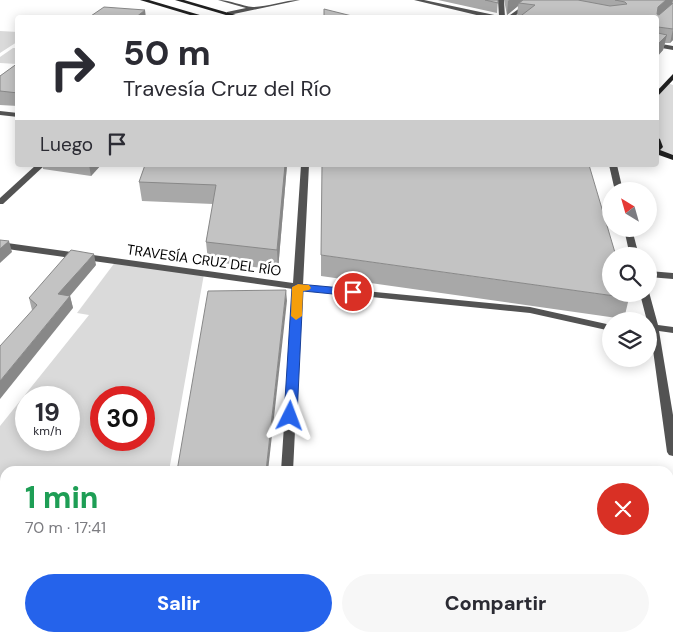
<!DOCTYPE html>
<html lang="es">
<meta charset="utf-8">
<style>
body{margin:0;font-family:"DM Sans",sans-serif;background:#f7f7f7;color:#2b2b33;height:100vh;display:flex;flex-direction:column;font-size:19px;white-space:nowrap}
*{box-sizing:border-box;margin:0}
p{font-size:16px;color:#7c7c81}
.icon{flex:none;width:28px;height:28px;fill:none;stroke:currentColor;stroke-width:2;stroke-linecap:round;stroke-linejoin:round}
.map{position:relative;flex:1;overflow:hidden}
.sheet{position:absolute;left:0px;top:466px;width:674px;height:176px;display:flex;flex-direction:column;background:#fff;border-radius:15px 15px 0 0;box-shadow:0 2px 12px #0003}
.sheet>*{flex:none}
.guide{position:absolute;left:15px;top:15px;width:644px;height:152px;border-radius:5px;box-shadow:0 2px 12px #0003;background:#fff;color:#2b2b33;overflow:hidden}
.needle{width:32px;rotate:323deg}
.fabs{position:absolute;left:602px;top:182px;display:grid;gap:10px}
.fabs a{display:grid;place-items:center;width:55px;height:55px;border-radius:50%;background:#fff;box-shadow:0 2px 12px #0003;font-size:25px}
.speed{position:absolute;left:15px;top:386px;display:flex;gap:10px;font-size:25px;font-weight:700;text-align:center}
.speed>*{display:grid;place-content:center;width:65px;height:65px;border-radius:50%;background:#fff;box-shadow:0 2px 12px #0003;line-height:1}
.speed small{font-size:12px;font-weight:400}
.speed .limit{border:8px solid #d22;background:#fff;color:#111}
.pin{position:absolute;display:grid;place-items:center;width:42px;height:42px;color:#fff;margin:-21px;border:2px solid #fff;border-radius:50%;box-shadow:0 1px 5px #0007}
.me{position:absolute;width:55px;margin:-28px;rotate:3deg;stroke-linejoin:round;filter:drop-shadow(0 0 4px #0008)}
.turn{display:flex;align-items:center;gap:18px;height:105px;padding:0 25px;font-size:22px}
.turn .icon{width:65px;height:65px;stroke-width:2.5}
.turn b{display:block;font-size:35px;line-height:42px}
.then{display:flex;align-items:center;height:48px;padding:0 25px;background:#0003;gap:10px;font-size:19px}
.round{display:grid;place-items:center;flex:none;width:52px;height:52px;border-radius:26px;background:#f7f7f7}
.headline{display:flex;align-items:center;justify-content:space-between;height:85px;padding:0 25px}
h1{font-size:30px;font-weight:800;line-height:38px;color:#1e9e55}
.button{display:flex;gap:10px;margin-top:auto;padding:10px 25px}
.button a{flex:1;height:58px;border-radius:30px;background:#2563eb;color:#fff;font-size:20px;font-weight:800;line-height:58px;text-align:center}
.button a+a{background:#f7f7f7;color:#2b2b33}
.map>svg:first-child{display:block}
</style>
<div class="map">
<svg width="673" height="642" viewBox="0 0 673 642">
<rect width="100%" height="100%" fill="#fff"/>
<g fill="#dadada" fill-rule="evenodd">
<path d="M0,31l18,1 -1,10 -17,11z"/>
<path d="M13,48h4v16l-17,-1v-6z"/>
<path d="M667,83l6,2v73l-17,-7v-55z"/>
<path d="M116,261l88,13 -35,197h-164v57l-5,-1v-101l89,-111 -12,-2zM26,398h43v42h-43zM101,398h43v42h-43z"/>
</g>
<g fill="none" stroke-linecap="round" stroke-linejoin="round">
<g fill="#535353" fill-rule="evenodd">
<path d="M218,0c13,0 23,6 35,7 14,0 31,-7 47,-7l-71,15 -2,-1v-2l19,-4z"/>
<path d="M414,0h10l75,16 -1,-16h6l1,18h-16z"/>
<path d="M531,0h6l-25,18h-6z"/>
<path d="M656,43l17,3v4l-17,-3z"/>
<path d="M0,111l18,2v4l-18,-2z"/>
<path d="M36,165h9l-42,39h-3v-6z"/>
<path d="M301,165h8l-6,120 227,22 81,18v6l-81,-18 -228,-23 -9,181h-12l12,-182 -293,-41v-6l293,41z"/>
<path d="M609,165h8l6,26h-8z"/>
<path d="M624,229h8l7,27h-9z"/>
<path d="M649,271l24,2v6l-24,-2z"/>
<path d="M649,292l9,33 15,2v6l-14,-2 14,84v41l-4,-1 -2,-3 -18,-131h-2l-7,-27z"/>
<path d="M0,522l5,1v10l-5,-1z"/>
<path d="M669,602l4,1v12l-4,-1z"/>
<path d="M5,634v4h13l-1,4h-16z"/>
<rect x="270" y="638" width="14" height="4"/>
</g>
<g fill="#202020" fill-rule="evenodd">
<path d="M140,0h9l61,18h-10z"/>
<path d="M175,0h9l62,18h-10z"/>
<path d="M673,74v6l-17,18v-6z"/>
<path d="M656,137l4,2 3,8 -3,3 13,5v5l-17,-6z"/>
</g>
</g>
<g fill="#a8a8a8">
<path d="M438,0h60l-1,13z"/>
<path d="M504,0h169l-1,4 1,-1v37l-3,3h-5l-2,7 -7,8v-40l-137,-1h-2l1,-11 -11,9z"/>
<path d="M18,63v43l-18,-1v-29z"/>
<path d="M43,165h58l-10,11 -48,-7z"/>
<path d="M287,165l-9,105 -70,-9 -2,-19 7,-38 -71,-3 -3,-19z"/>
<path d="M321,255l308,43 -5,21 -303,-43z"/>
<path d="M96,265l-26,31 3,12 -41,2 -3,-12z"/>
</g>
<g fill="#888">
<path d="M509,0h19l-9,3 -1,3 -11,9 1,-14z"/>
<path d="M666,0h7l-1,6 -16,14 2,-13z"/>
<path d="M145,10l1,8h-11z"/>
<path d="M673,29v11l-3,3z"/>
<path d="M667,35l-4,15 -7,8v-12z"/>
<path d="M89,165h12l-10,11z"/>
<path d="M285,165h2l-9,105 -1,-20z"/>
<path d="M9,241l3,11 -12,11v-14z"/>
<path d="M94,254l2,11 -35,41 -3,-12z"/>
<path d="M286,290l1,11 -19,170h-2z"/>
<path d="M70,296l3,12 -73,91v-18z"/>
<path d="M5,602v21l-5,8v-21z"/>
</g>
<g fill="#c3c3c3" stroke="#888">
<path d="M485,0h13v3z"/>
<path d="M523,0h55l32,6 17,-2 -2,-2 -10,-2h51l-8,7 -1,7 2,1 14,-12v26l-15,-2v6l9,2 -11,11v-28h-138l17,-13 -16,-2z"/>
<path d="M104,7l41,3 -10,8h-47z"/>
<path d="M324,9l36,9h-36z"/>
<path d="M18,63v30l-18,-2v-15z"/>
<path d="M145,165h140l-8,85 -71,-8 10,-57 -77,-3z"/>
<path d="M322,165h267l27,91h-5v38h17l1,4 -308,-43z"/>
<path d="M0,240l9,1 -9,8z"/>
<path d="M71,250l23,4 -36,40 12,2 -70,85v-35l37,-41 -8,-7z"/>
<path d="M286,290l-20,181h-89l31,-180z"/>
<path d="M0,540l5,1v61l-5,8z"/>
</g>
<path fill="#2563eb" stroke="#184099" d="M298,284l55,5 5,3 -5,4 -50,-5 -6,125 -2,3h-9l-2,-3 8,-129z"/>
<path fill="#f59e0b" d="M298,284l11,1 2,3 -2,2 -6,1 -1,25 -6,4 -5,-4 1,-29z"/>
<g text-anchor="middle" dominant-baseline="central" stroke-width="5" stroke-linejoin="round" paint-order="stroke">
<g font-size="14" fill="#000" stroke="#fff">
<text transform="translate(204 260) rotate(8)">TRAVESÍA CRUZ DEL RÍO</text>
</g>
</g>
</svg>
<div class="fabs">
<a><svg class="needle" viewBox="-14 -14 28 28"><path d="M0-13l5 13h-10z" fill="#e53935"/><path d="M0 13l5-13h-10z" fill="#7c7c81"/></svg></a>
<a><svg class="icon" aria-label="search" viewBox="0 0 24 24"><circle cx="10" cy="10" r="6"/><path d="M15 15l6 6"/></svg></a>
<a><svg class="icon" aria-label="layers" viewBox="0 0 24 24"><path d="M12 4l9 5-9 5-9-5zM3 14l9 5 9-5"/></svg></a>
</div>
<div class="speed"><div>19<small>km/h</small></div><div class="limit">30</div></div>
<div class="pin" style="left:353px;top:292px;background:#d93025"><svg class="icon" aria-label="arrive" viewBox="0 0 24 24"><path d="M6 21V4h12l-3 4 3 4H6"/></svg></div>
<svg class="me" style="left:290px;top:416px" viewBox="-20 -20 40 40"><path d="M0-17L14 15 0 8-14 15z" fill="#2563eb" stroke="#fff" stroke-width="4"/></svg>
<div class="guide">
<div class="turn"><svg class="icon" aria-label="right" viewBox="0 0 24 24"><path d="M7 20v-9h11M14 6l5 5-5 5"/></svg><div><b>50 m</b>Travesía Cruz del Río</div></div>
<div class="then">Luego<svg class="icon" aria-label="arrive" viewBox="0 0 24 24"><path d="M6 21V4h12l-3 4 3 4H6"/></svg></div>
</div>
<section class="sheet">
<div class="headline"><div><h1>1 min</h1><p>70 m · 17:41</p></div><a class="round" style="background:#d93025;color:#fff"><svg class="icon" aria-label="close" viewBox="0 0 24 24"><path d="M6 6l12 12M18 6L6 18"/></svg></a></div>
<div class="button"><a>Salir</a><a>Compartir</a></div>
</section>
</div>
